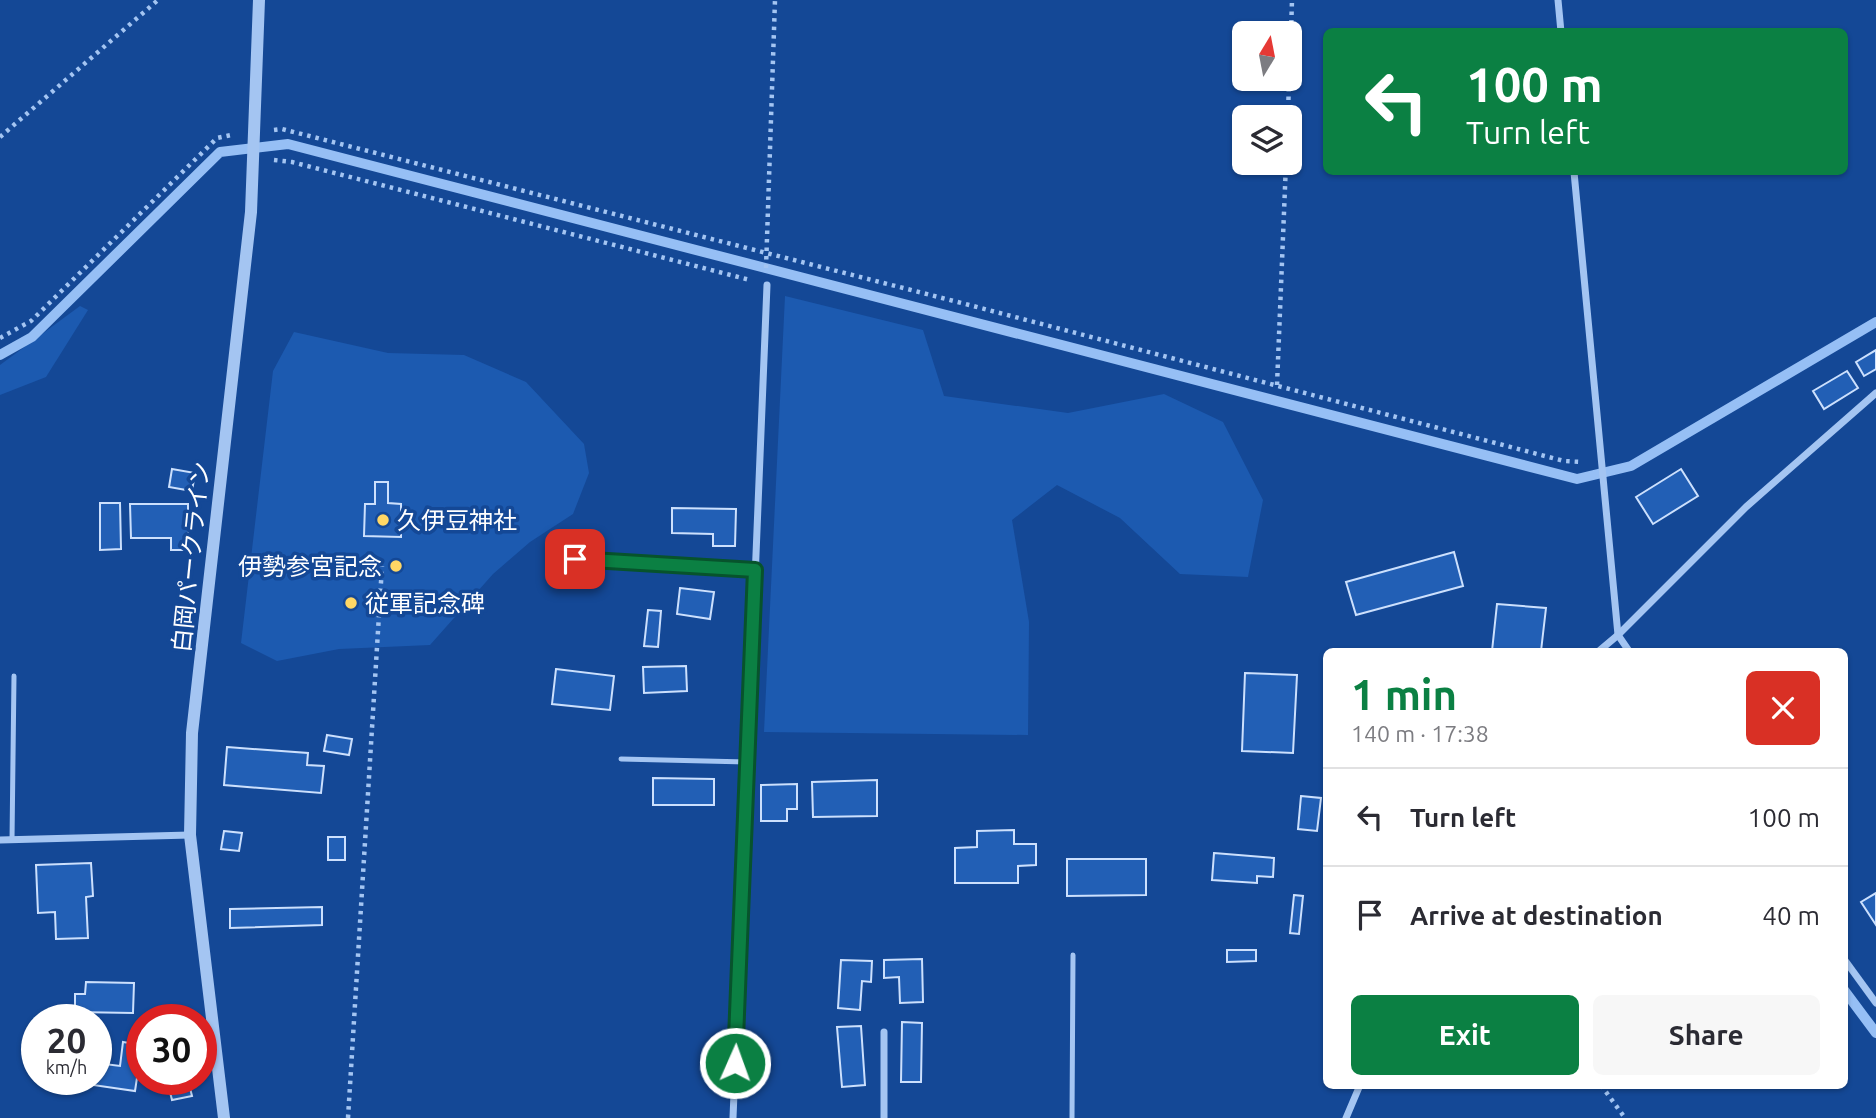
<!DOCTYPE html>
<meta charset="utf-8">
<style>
body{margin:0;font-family:Ubuntu,"Noto Sans JP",sans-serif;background:#f7f7f7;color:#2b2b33;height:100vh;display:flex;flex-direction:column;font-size:26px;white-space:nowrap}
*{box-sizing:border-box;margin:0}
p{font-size:23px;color:#7c7c81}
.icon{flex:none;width:38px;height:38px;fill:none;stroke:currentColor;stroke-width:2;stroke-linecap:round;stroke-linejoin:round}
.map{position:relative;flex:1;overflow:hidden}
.panel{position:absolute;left:1323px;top:648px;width:525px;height:441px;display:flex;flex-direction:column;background:#fff;border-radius:10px;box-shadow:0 2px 5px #0004}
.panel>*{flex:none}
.top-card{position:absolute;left:1323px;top:28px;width:525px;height:147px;border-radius:10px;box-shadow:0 2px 5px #0004;background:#0b8043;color:#fff;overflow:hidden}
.needle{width:46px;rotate:10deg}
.controls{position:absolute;left:1232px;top:21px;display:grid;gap:14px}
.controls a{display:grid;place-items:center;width:70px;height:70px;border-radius:10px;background:#fff;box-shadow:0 2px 5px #0004;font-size:35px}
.speed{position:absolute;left:21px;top:1004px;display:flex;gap:14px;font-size:35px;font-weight:700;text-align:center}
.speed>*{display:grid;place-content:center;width:91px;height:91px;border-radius:50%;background:#fff;box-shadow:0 2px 5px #0004;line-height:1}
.speed small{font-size:18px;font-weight:400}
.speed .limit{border:10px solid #d22;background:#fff;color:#111}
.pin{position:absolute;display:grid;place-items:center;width:60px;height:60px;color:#fff;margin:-30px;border-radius:14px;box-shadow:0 4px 10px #0006}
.me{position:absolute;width:77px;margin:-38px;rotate:2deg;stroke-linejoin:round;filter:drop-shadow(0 0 5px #0008)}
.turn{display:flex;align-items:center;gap:24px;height:147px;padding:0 28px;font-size:32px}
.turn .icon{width:91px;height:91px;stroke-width:2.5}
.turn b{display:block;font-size:49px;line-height:60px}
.round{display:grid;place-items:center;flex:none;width:74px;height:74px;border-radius:10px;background:#f7f7f7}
.summary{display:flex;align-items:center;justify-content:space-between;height:119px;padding:0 28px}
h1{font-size:42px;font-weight:700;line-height:52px;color:#0b8043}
.action{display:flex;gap:14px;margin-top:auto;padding:14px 28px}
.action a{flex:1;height:80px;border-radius:10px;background:#0b8043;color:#fff;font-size:28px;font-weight:700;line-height:80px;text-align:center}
.action a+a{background:#f7f7f7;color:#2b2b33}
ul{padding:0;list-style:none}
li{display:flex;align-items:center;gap:21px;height:98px;padding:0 28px;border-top:2px solid #e1e1e2}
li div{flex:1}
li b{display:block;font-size:26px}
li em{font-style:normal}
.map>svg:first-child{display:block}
</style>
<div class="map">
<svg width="1876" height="1118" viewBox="0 0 1876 1118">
<rect width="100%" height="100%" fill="#144896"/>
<g fill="#1c5ab0">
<path d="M785,296l138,34 21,66 124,17 96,-19 59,28 40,78 -15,77 -68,-3 -60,-56 -63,-33 -45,35 17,102 -1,113 -264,-3z"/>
<path d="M80,306l8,4 -42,67 -46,18v-30z"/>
<path d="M294,332l94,21 76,2 62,27 58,62 5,29 -16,41 -43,28 -37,32 -63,71 -91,4 -62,12 -36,-18 32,-272z"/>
</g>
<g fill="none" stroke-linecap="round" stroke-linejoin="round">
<g stroke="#96bff5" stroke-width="10">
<path d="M0,355l32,-18 188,-185 68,-8 1289,335 54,-13 245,-144"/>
<path d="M1844,990l32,43"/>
</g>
</g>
<g fill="#225fb5" stroke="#cce0fd" stroke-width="2">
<path d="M1876,350v19l-12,7 -8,-14z"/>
<path d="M1847,371l11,17 -34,21 -11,-18z"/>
<path d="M172,469l23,4 -3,18 -23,-4z"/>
<path d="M1681,469l17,27 -45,28 -17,-27z"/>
<path d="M375,482h13v21l13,1v33l-37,-1 1,-32h10z"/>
<path d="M100,503h20l1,46 -21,1z"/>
<path d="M130,504h58v46h-17v-12h-40z"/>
<path d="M672,508l64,1 -1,37h-22v-12l-41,-1z"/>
<path d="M1454,552l9,34 -107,29 -10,-33z"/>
<path d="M680,588l34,4 -4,27 -33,-5z"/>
<path d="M1497,604l49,4 -5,43h-49z"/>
<path d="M648,610l13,1 -3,36 -14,-1z"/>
<path d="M686,666l1,25 -43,2 -1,-26z"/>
<path d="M556,669l58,7 -4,34 -58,-6z"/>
<path d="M1245,673l52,2 -4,78 -51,-2z"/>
<path d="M327,735l25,4 -3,16 -25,-4z"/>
<path d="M227,747l81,6 -1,12 17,1 -3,27 -97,-8z"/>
<path d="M653,778l61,1v26h-61z"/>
<path d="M877,780v36l-64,1 -1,-35z"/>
<path d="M797,784v25h-10v12h-26v-36z"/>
<path d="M1301,796l20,2 -4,33 -19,-2z"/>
<path d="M1014,830v14h22v21l-18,1v17h-63v-35l22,-1v-16z"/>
<path d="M224,831l18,2 -3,18 -18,-2z"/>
<rect x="328" y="837" width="17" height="23"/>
<path d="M1214,853l60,5 -1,19 -16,-1v7l-45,-3z"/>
<path d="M1067,859h79v36l-79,1z"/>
<path d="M91,863l2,33 -7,1 2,41 -32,1 -1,-27 -17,1 -2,-48z"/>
<path d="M1876,893v32l-15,-23z"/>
<path d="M1294,895l9,1 -4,38 -9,-1z"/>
<path d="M322,907v18l-92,3v-19z"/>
<path d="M1227,950h29v11l-29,1z"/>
<path d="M922,959l1,43 -23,1 -1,-26 -15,1v-18z"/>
<path d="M841,960l31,1 -1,21 -9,-1 -2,29 -22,-2z"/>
<path d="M86,982l48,1 -1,30 -58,-1v-18h10z"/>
<path d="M902,1022l20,1 -1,59h-20z"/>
<path d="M861,1026l4,59 -23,2 -5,-60z"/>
<path d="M123,1042l19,3 -7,46 -49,-7v-4h10v-17l24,3z"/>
<path d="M167,1080h21l4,16 -20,4z"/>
</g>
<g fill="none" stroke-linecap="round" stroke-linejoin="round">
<g stroke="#a4c5f2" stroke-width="4.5" stroke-dasharray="3.5 5" stroke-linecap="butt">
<path d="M1290,66l2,-66"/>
<path d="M1288,117l1,-38"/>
<path d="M274,130l8,-1 672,172 610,160 17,1"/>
<path d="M0,137l158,-137"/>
<path d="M274,160l18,2 458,118"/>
<path d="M766,268l9,-268"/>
<path d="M0,338l31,-17 186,-183 14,-3"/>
<path d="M1277,385l9,-222"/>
<path d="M1601,1085l24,33"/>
<path d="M348,1118l34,-552"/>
</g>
<g stroke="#a4c5f2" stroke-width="5">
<path d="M575,559l180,11"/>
<path d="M621,759l126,3"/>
<path d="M12,840l2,-164"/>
<path d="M1072,1118l1,-163"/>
</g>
<g stroke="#a4c5f2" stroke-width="7">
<path d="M1558,0l3,32"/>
<path d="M1574,172l44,463 11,16"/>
<path d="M1599,651l19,-16 128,-128 130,-114"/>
<path d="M0,840l190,-5"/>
<path d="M1844,959l32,44"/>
<path d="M884,1032v86"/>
<path d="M733,1118l34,-833"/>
<path d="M1346,1118l14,-33"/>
</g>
<path stroke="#a4c5f2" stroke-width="12" d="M224,1118l-34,-283 2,-102 59,-521 8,-212"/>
</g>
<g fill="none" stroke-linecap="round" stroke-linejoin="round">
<defs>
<path id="route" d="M575,559l180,11 -20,493"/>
</defs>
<use href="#route" stroke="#07532c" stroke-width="18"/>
<use href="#route" stroke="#0b8043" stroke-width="12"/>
</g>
<g fill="#ffd765" stroke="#144896" stroke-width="2.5">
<circle cx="383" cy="520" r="7"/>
<circle cx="396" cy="566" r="7"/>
<circle cx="351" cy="603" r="7"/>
</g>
<g text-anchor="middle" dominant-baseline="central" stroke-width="7" stroke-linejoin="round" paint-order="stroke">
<g font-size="24" fill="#fff" stroke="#144896" text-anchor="start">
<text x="397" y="520">久伊豆神社</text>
<text x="382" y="566" text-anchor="end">伊勢参宮記念</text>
<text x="365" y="603">従軍記念碑</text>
</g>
<g font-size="24" fill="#fff" stroke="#144896">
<text transform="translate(191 557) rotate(-84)">白岡パークライン</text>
</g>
</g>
</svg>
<div class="controls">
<a><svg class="needle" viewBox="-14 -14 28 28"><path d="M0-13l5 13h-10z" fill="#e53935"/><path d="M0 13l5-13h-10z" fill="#7c7c81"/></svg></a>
<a><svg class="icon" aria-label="layers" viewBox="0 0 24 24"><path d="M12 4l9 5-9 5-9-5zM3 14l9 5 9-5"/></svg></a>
</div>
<div class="speed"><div>20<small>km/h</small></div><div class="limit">30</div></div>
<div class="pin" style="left:575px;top:559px;background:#d93025"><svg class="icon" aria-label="arrive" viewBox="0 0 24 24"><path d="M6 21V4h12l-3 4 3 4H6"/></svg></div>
<svg class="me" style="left:735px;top:1063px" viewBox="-20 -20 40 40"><circle r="17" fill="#0b8043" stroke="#fff" stroke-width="3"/><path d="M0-11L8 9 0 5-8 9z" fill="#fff"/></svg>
<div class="top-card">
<div class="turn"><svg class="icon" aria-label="left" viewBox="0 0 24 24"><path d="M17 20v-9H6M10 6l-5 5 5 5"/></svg><div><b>100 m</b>Turn left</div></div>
</div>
<section class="panel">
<div class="summary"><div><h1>1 min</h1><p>140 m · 17:38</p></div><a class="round" style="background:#d93025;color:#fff"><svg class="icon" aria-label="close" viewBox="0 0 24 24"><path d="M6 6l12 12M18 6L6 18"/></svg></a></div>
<ul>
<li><svg class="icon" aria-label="left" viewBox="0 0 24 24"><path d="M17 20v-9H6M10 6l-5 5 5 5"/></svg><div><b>Turn left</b></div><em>100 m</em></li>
<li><svg class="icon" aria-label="arrive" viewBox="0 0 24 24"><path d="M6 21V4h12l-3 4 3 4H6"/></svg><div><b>Arrive at destination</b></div><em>40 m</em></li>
</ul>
<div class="action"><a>Exit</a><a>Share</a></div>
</section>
</div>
